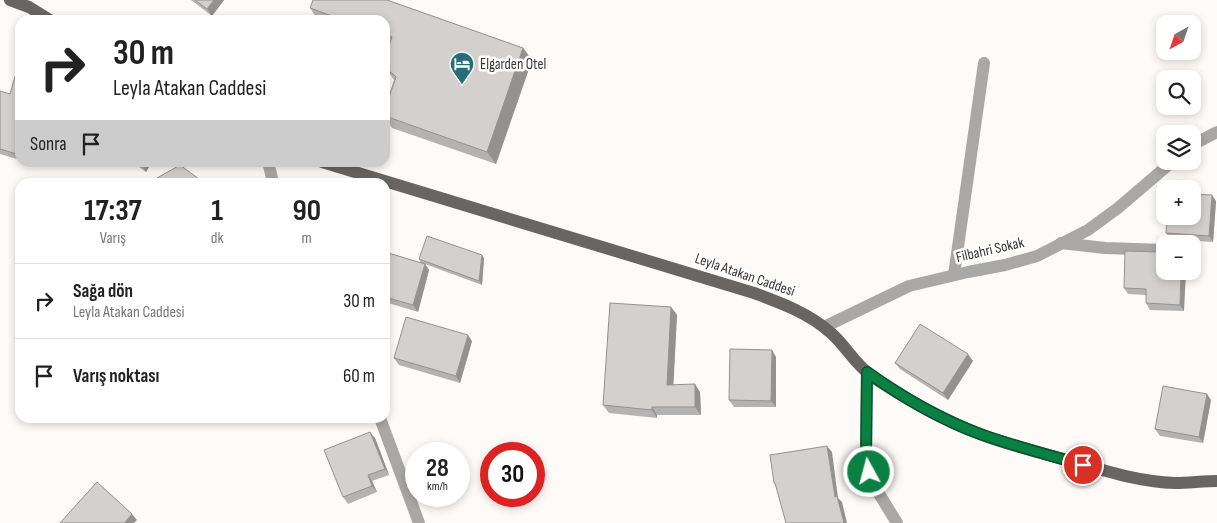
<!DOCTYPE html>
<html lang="tr">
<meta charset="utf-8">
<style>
body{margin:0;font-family:"Sofia Sans Condensed",sans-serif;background:#f2f2f2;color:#222;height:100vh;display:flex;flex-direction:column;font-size:19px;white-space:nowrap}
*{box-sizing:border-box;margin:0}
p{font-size:16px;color:#767676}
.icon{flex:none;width:28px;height:28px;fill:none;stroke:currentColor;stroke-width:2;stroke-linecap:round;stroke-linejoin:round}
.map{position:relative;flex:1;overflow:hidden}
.drawer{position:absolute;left:15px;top:178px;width:375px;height:245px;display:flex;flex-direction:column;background:#fff;border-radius:15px;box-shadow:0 2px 8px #0003}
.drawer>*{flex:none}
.guide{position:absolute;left:15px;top:15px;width:375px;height:152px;border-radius:15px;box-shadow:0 2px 8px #0003;background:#fff;color:#222;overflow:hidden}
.needle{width:32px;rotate:220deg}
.controls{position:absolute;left:1156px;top:15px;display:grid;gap:10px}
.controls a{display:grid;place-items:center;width:45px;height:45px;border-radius:10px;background:#fff;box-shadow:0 2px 8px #0003;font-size:25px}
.speed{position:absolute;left:405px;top:442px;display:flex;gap:10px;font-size:25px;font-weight:700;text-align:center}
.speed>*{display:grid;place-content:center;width:65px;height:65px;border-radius:50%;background:#fff;box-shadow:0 2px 8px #0003;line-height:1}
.speed small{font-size:12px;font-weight:400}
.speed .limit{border:8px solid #d22;background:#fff;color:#111}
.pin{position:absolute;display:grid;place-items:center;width:42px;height:42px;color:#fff;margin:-21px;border:2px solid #fff;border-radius:50%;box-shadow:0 1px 5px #0007}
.me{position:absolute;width:55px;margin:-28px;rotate:353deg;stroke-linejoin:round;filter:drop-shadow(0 0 4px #0008)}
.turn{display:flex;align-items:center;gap:18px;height:105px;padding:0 15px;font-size:22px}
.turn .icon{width:65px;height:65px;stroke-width:2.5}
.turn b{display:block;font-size:35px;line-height:42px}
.then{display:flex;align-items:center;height:48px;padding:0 15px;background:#0003;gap:10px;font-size:19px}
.eta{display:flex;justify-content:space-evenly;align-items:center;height:85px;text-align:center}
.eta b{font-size:30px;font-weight:700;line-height:35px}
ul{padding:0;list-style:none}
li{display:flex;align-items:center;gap:15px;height:75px;padding:0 15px;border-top:1px solid #e0e0e0}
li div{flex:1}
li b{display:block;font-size:19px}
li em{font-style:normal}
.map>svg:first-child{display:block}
</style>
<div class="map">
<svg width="1217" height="523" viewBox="0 0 1217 523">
<rect width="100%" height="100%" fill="#fdfaf7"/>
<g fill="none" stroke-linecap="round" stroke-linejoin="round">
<g stroke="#aaa8a7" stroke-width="12">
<path d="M1192,145l25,-13"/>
<path d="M268,162l5,20"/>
<path d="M1061,243l44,5 60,2"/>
<path d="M954,275l30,-212"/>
<path d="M824,327l85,-41 59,-14 37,-7 32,-9 51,-26 30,-22 55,-47"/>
<path d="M867,373l-1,81 3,17 9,21 19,31"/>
<path d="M380,418l39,105"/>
</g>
<g stroke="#686563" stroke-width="12">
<path d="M10,0l19,7 21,13"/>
<path d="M322,162l432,131c27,10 55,20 77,40 16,14 23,31 42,44 33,22 69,43 107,57 28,11 58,18 87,26 35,10 72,22 108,23 14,0 28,-2 42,-2"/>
</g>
</g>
<g fill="#b5b3b1">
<path d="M191,0h33l-12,16z"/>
<path d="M313,0h74l136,48 9,12 -36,104 -104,-36 -7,-10v-10l9,-28 -8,-12 -1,-6v-6l4,-11 -4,-1v-24h-67l-8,-12z"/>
<path d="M20,59v101l-20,-6v-62l10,2z"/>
<path d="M132,162h20l-6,10z"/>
<path d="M1216,201l-3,41 -43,-3 -4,-6z"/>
<path d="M385,252l36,11 -2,-4 65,-1 -2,27 -57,-21 4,6 -11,42 -33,-10z"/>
<path d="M1160,252l24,59 -34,-1 -4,-7v-8l-18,-1 -4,-6z"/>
<path d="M671,307l6,8 -4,70 27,7 1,23h-44v3l-48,-5 -6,-8z"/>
<path d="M472,341l-12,42 -61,-18 -5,-7z"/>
<path d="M776,357v50h-42l-5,-7z"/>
<path d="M973,361l-25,39 -48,-31 -5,-6z"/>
<path d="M1211,400l-8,43 -43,-7 -5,-7z"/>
<path d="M375,438l14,37 -17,6 5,11 -29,12 -5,-7z"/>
</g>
<g fill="#949290">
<path d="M214,0h10l-12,16 -5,-7z"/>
<path d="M523,48l9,12 -36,104 -9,-12z"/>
<path d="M144,162h8l-6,10 -4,-7z"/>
<path d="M1212,195l4,6 -3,41 -4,-6z"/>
<path d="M482,255l2,3 -2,27 -3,-4z"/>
<path d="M425,264l4,6 -11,42 -5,-7z"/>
<path d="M1181,271h5l-2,40 -4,-6z"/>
<path d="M671,307l6,8 -4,78 -6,-8z"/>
<path d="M468,335l4,6 -12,42 -4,-7z"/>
<path d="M772,350l4,7v50l-5,-6z"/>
<path d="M968,354l5,7 -25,39 -5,-7z"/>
<path d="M695,384l5,8 1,23 -6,-8z"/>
<path d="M1207,394l4,6 -8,43 -4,-6z"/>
<path d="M652,407l5,8v3l-5,-8z"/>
<path d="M370,432l5,6 14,37 -4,-6z"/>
<path d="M827,446l5,6 6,46 4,4 5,21h-3l-9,-26z"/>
<path d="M368,475l4,6 5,11 -5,-6z"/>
<path d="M132,514l5,6 -3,3h-10z"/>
</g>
<g fill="#d3d0ce" stroke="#949290">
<path d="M195,0h19l-7,9z"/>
<path d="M313,0h74l136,48 -36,104 -102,-36v-8l11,-31 -10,-9 -1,-12 7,-19 -7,-2v-15h-42l-33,-12z"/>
<path d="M20,59v96l-20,-6v-58l10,3z"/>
<path d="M138,162h6l-2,3z"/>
<path d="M180,165l23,17h-44l-2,-4z"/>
<path d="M1192,194l20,1 -3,41 -43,-3 1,-17h25z"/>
<path d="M427,236l55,19 -3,26 -60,-22z"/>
<path d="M1165,250v21h16l-1,34 -34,-2v-14l-22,-1 1,-37 35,1z"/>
<path d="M385,252l40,12 -12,41 -28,-8z"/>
<path d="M610,303l61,4 -4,78 28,-1v23h-43v3l-49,-5z"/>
<path d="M406,317l62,18 -12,41 -62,-18z"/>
<path d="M920,324l48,30 -25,39 -48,-30z"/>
<path d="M730,349l42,1 -1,51 -42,-1z"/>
<path d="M1163,386l44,8 -8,43 -44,-8z"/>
<path d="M370,432l15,37 -17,6 4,11 -29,11 -19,-47z"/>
<path d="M827,446l8,51 2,-1 7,27h-58l-11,-40h-1l-4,-28z"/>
<path d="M97,482l35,32 -8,9h-64z"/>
</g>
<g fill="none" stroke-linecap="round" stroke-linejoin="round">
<defs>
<path id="route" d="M869,472l-3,-18 1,-82c35,25 73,47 113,62 34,12 69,21 103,31"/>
</defs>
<use href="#route" stroke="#07532c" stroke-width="12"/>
<use href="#route" stroke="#0b8043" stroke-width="9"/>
</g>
<defs>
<symbol id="hotel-pin" viewBox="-11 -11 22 30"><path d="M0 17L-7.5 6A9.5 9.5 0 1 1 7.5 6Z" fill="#266d7a" stroke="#fff"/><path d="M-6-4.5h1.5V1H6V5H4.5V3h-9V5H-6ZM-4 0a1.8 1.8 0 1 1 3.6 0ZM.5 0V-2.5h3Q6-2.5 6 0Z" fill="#fff"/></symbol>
</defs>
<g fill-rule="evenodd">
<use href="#hotel-pin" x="448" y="50" width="28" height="38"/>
</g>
<g text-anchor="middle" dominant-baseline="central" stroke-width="5" stroke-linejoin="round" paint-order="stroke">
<g font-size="15" fill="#373635" stroke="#fff" text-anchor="start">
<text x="480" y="64">Elgarden Otel</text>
</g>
<g font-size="15" fill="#373635" stroke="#fff">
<text transform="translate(990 250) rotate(-13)">Filbahri Sokak</text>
<text transform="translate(745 275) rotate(19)">Leyla Atakan Caddesi</text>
</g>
</g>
</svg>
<div class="controls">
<a><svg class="needle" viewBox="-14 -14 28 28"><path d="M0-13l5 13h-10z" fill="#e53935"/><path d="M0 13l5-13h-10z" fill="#767676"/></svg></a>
<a><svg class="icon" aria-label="search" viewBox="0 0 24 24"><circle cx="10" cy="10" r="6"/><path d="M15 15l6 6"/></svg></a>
<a><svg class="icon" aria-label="layers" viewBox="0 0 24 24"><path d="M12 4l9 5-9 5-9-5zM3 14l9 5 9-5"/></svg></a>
<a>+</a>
<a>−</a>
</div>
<div class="speed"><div>28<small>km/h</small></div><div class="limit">30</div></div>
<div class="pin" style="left:1083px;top:465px;background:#d93025"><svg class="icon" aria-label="arrive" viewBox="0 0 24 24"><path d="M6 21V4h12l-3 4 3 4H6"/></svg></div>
<svg class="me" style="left:869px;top:472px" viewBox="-20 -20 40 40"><circle r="17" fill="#0b8043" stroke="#fff" stroke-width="3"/><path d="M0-11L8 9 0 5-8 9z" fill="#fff"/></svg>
<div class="guide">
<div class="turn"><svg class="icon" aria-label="right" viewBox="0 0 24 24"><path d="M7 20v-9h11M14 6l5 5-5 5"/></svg><div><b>30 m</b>Leyla Atakan Caddesi</div></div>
<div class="then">Sonra<svg class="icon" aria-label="arrive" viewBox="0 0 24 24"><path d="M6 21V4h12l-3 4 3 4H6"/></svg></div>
</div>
<section class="drawer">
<div class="eta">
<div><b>17:37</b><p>Varış</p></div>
<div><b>1</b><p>dk</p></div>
<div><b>90</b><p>m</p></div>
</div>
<ul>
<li><svg class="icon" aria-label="right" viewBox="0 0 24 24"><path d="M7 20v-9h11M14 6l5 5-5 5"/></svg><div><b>Sağa dön</b><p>Leyla Atakan Caddesi</p></div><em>30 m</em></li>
<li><svg class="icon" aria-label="arrive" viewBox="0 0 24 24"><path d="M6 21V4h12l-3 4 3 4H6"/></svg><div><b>Varış noktası</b></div><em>60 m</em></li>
</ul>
</section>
</div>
